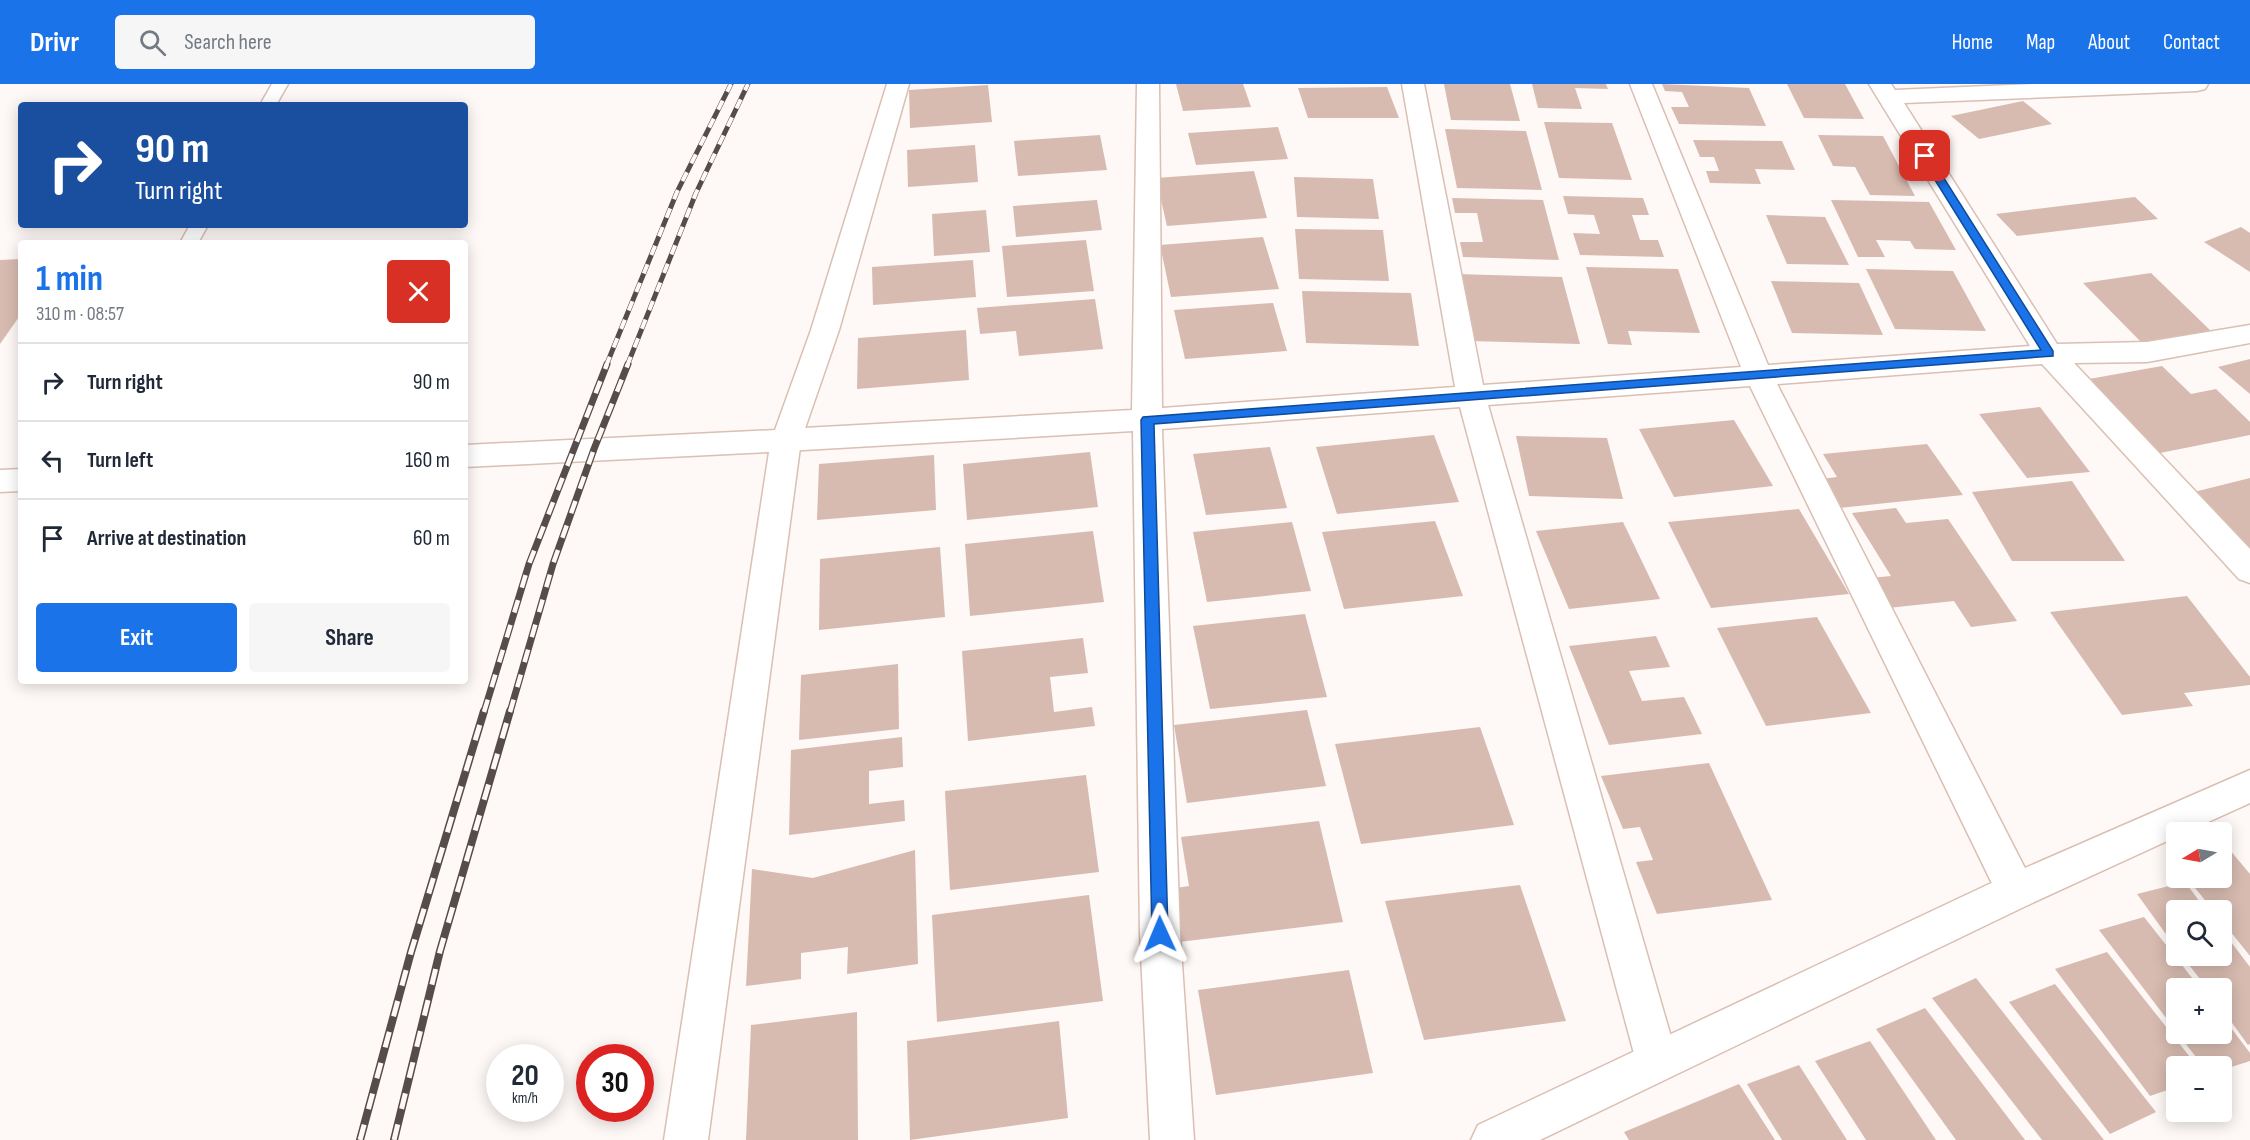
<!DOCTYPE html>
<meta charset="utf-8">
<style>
body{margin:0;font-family:"Sofia Sans Condensed",sans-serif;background:#f6f6f7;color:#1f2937;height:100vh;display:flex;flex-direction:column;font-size:22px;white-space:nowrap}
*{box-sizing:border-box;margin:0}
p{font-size:20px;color:#747a83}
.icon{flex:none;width:33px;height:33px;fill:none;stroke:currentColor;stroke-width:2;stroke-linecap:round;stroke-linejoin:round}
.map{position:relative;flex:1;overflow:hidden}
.panel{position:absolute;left:18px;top:156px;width:450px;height:444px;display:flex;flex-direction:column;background:#fff;border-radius:6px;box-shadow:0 3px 15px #0003}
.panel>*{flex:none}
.guide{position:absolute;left:18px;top:18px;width:450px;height:126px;border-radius:6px;box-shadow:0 3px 15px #0003;background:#1a4fa0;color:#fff;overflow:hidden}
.needle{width:39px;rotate:260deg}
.controls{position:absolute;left:2166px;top:738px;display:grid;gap:12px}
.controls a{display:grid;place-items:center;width:66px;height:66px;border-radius:6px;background:#fff;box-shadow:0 3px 15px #0003;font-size:30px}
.speed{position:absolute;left:486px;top:960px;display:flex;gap:12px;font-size:30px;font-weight:700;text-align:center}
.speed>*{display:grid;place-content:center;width:78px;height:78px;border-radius:50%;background:#fff;box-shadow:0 3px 15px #0003;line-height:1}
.speed small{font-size:15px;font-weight:400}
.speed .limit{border:9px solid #d22;background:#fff;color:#111}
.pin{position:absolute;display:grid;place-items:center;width:51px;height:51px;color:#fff;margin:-26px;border-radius:12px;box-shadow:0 3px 9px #0006}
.me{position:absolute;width:66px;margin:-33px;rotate:359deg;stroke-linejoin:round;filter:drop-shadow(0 0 4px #0008)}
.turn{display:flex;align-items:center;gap:21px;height:126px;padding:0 18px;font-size:27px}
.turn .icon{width:78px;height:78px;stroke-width:2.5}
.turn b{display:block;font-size:42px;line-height:51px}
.round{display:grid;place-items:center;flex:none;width:63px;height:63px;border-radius:6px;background:#f6f6f7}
.headline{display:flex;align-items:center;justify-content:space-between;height:102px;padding:0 18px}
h1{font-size:36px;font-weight:700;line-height:45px;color:#1a73e8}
.cta{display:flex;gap:12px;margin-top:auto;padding:12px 18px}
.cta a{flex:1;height:69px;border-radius:6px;background:#1a73e8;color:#fff;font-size:24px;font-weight:700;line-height:69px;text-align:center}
.cta a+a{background:#f6f6f7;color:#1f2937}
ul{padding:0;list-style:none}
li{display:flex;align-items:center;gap:18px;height:78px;padding:0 18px;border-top:2px solid #e0e1e3}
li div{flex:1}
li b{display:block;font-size:22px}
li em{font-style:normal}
header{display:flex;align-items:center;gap:36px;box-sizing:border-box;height:84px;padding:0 30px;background:#1a73e8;color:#fff}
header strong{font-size:28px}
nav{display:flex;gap:33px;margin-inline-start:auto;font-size:21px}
.search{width:420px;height:54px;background:#f6f6f7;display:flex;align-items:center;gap:15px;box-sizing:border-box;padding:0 21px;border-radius:6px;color:#747a83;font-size:22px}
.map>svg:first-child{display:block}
</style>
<header>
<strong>Drivr</strong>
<div class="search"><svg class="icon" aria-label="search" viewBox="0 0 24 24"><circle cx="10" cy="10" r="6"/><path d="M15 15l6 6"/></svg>Search here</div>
<nav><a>Home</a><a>Map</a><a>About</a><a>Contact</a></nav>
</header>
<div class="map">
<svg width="2250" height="1056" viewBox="0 0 2250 1056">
<rect width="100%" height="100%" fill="#fef8f6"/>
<g fill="#d7bbb0">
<path d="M1176,0h67l8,23 -68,4z"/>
<path d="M1444,0h66l10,37 -69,-1z"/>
<path d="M1532,0h74l2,5 -33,-1 7,21 -44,-1z"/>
<path d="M1662,0l87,4 17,38 -87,-2 -8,-17h18l-7,-15 -17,-1z"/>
<path d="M1787,0h58l19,35 -60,-1z"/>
<path d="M988,1l4,37 -82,6 -1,-38z"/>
<path d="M1387,3l12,31h-91l-10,-30z"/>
<path d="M2023,17l29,23 -73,15 -28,-23z"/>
<path d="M1544,38l68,1 20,57 -73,-2z"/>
<path d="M1278,43l10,32 -92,6 -8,-32z"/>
<path d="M1445,45l81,2 16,59 -85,-2z"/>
<path d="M1100,51l7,35 -89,6 -4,-35z"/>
<path d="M1818,51l65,1 32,60 -45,-1 -15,-28 -22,-1z"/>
<path d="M1693,56l89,1 13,29 -40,-1 6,15 -51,-1 -4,-12h13l-5,-14h-14z"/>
<path d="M975,61l3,37 -70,5 -1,-37z"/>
<path d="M1254,87l13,47 -100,8 -11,-48z"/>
<path d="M1294,93l79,2 6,40 -82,-2z"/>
<path d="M1563,112l80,2 6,17h-17l8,25h18l6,17 -84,-2 -7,-22 27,1 -6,-19 -26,-1z"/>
<path d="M2135,113l23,22 -141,17 -21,-22z"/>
<path d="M1452,114l91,2 16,60 -96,-3 -3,-15h23l-6,-29h-22z"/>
<path d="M1097,116l5,30 -86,7 -3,-31z"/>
<path d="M1831,116l98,2 27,48 -41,-1 -5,-8 -34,-1 9,17h-27z"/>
<path d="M986,126l4,42 -56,4 -2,-42z"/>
<path d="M1766,131l59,2 24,48 -62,-1z"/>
<path d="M2241,143l9,6v39l-46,-30z"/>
<path d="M1295,145l88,1 6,51 -90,-2z"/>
<path d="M1263,153l16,52 -108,8 -11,-52z"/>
<path d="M1086,156l8,51 -87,6 -5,-51z"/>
<path d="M21,175v55l-21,30v-84z"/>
<path d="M973,176l3,37 -103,8 -1,-38z"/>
<path d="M1586,183l92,2 22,64 -72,-2 4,14 -24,-1z"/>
<path d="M1866,185l87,2 33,60 -91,-2z"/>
<path d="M2151,189l61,59 -71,10 -58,-59z"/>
<path d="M1456,190l106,3 18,67 -111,-3z"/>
<path d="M1771,197l88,2 24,52 -91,-2z"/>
<path d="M1302,207l109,2 8,53 -113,-3z"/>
<path d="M1095,215l8,50 -84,7 -3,-25 -36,3 -3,-26z"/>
<path d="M1273,219l14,48 -102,8 -11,-49z"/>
<path d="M966,246l3,50 -112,9 1,-51z"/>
<path d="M2250,275v35l-32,-27z"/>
<path d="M2162,282l29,28 25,-5 34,33v13l-90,18 -71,-74z"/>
<path d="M2040,323l50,65 -63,6 -48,-64z"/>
<path d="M1734,336l39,66 -99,11 -35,-68z"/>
<path d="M1434,351l25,67 -122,12 -21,-67z"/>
<path d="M1516,352l91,2 16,61 -94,-3z"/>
<path d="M1927,360l36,51 -124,13 -18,-29 16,-2 -14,-23z"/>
<path d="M1270,363l17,61 -81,7 -13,-61z"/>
<path d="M1090,368l8,55 -131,13 -4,-56z"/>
<path d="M934,371l2,55 -119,10 2,-56z"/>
<path d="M2250,394v73l-60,-58z"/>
<path d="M2072,397l53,80h-113l-40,-69z"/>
<path d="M1896,424l10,15 42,-4 69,102 -46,6 -17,-26 -66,7 -18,-30 21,-2 -39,-63z"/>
<path d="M1799,425l50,85 -138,14 -43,-86z"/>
<path d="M1435,437l28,75 -119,13 -22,-77z"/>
<path d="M1292,438l19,69 -104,11 -14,-70z"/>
<path d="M1623,438l37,77 -91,10 -33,-78z"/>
<path d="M1093,447l11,71 -134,14 -5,-72z"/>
<path d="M940,463l5,70 -126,13 1,-71z"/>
<path d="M2187,512l63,81v8l-66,8 9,13 -71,9 -72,-103z"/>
<path d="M1305,530l22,83 -117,12 -17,-83z"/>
<path d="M1817,533l54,96 -105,13 -49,-98z"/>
<path d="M1656,552l14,31 -41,4 13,30 42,-4 18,37 -93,11 -40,-99z"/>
<path d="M1083,554l5,35 -38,4 4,35 38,-5 3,19 -127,15 -6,-90z"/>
<path d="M898,580l1,65 -100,11 2,-65z"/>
<path d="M1307,626l19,76 -139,17 -13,-78z"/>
<path d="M1480,643l34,98 -153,19 -26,-100z"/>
<path d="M902,653l1,30 -34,4v33l35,-4 1,21 -116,14 2,-85z"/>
<path d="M1709,679l63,137 -115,14 -21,-52 17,-2 -13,-33 -17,2 -22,-53z"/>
<path d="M1086,691l13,97 -149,18 -5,-99z"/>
<path d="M1319,737l24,101 -164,20 -10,-53 20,-3 -8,-49z"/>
<path d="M2229,765l21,25v82l-28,-35v-11h-9l-26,-32h35v-27z"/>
<path d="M915,766l3,114 -71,10 1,-27 -47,6v26l-55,7 6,-117 61,9z"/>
<path d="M2185,798l21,28h-30v38l-39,-54z"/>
<path d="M1520,801l46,136 -142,19 -39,-139z"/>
<path d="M1089,811l14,106 -166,21 -5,-107z"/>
<path d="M2144,833l56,71h-24v43l-77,-101z"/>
<path d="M2222,846l28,37v77l-2,1 -26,-36v-21h-15l-25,-32h40z"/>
<path d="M2107,868l90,114h-21v21l-26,9 -95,-127z"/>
<path d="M1349,886l24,103 -157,22 -18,-105z"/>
<path d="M1976,894l128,162h-62l-110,-142z"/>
<path d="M2055,900l101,128 -46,22 -101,-132z"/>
<path d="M1925,924l100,132h-69l-80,-111z"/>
<path d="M857,928l1,128h-112l5,-115z"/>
<path d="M2222,932l28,37v8l-28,9v-4h-19l-25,-32h44z"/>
<path d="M1059,937l9,97 -158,22 -3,-99z"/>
<path d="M1870,957l66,99h-70l-51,-79z"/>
<path d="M1799,981l48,75h-65l-35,-56z"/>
<path d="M1739,1000l36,56h-146l-5,-8z"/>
</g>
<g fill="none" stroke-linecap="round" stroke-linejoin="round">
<defs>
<g id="service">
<path d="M272,0h16l-12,21h-16z"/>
<path d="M190,141h18l-10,18h-18z"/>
</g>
<path id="minor" d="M1137,0h22l3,324 293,-21 -53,-303h22l59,301 258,-18 -111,-283h22l116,281 262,-19 -161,-262h22l4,6 138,-6h175l-3,5 -8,2 -293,12 153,241 90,-2 103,-17v18l-103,19 -73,1 176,186v34l-11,-4 -197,-215 -265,20 253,494 5,13 -5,13 -14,5 -14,-5 -252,-518 -262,19 190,656 -6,15 -15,6 -15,-6 -6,-15 -176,-654 -298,22 18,505 14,206h-44l-10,-206 -7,-503 -347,20 -11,-3 -4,-8 4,-8 11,-3 346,-19z"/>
<g id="tertiary">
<path d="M887,0h22l-70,246 -38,110 -93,700h-44l105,-688 -304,15v-22l310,-15 36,-100z"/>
<path d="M21,385v22l-21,1v-22z"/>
<path d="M2250,686v33l-64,29h-10v5l-146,67 -490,236h-69l7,-15 524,-247z"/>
</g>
</defs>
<use href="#service" stroke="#dabfb3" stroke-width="3"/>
<use href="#minor" stroke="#dabfb3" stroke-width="3"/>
<use href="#tertiary" stroke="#dabfb3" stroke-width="3"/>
<use href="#service" fill="#fff" fill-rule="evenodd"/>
<use href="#minor" fill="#fff" fill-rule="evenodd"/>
<use href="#tertiary" fill="#fff" fill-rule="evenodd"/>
<defs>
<g id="rail-far2">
<path d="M606,282l71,-174 54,-108"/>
<path d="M627,282l69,-173 52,-109"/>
</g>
<g id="rail-far1">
<path d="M484,628l45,-148 78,-200"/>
<path d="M510,628l43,-148 41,-115 34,-85"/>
</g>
<g id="rail">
<path d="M360,1056l51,-188 73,-241"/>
<path d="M394,1056l46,-189 70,-240"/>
</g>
</defs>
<use href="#rail-far2" stroke="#564d4a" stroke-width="5"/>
<use href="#rail-far1" stroke="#564d4a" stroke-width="7"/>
<use href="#rail" stroke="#564d4a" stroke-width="8"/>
<use href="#rail-far2" stroke="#fef8f6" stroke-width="4" stroke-dasharray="10" stroke-linecap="butt"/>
<use href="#rail-far1" stroke="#fef8f6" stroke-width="4.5" stroke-dasharray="13" stroke-linecap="butt"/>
<use href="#rail" stroke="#fef8f6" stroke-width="5" stroke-dasharray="16" stroke-linecap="butt"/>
</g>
<path fill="#1a73e8" stroke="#114b97" stroke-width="1.5" d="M1925,69l5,3 123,195v5l-899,68 14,510 -2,5 -6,2 -6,-2 -2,-5 -11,-514 2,-3 898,-67 -121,-194z"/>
</svg>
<div class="controls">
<a><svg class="needle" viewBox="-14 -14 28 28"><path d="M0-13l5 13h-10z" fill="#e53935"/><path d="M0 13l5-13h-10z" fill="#747a83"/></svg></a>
<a><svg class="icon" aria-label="search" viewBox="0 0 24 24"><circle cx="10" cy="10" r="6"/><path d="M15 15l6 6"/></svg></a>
<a>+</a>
<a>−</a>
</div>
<div class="speed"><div>20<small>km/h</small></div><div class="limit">30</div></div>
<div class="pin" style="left:1925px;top:72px;background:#d93025"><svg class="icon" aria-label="arrive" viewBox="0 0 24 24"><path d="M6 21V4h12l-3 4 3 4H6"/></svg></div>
<svg class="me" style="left:1160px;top:850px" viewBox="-20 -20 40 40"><path d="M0-17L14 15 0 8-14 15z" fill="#1a73e8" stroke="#fff" stroke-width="4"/></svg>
<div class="guide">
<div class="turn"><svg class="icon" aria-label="right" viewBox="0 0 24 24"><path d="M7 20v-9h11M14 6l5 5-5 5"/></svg><div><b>90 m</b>Turn right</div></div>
</div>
<section class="panel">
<div class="headline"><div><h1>1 min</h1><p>310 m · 08:57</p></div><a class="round" style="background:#d93025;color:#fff"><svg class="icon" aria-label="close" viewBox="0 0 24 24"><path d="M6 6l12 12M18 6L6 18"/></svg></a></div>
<ul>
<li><svg class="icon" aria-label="right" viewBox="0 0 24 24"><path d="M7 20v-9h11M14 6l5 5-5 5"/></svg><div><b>Turn right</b></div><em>90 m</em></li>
<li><svg class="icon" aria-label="left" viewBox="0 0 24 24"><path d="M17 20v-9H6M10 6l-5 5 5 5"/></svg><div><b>Turn left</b></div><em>160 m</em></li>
<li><svg class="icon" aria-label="arrive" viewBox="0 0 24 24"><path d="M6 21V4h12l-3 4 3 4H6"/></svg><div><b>Arrive at destination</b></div><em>60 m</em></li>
</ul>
<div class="cta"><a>Exit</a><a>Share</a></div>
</section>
</div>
